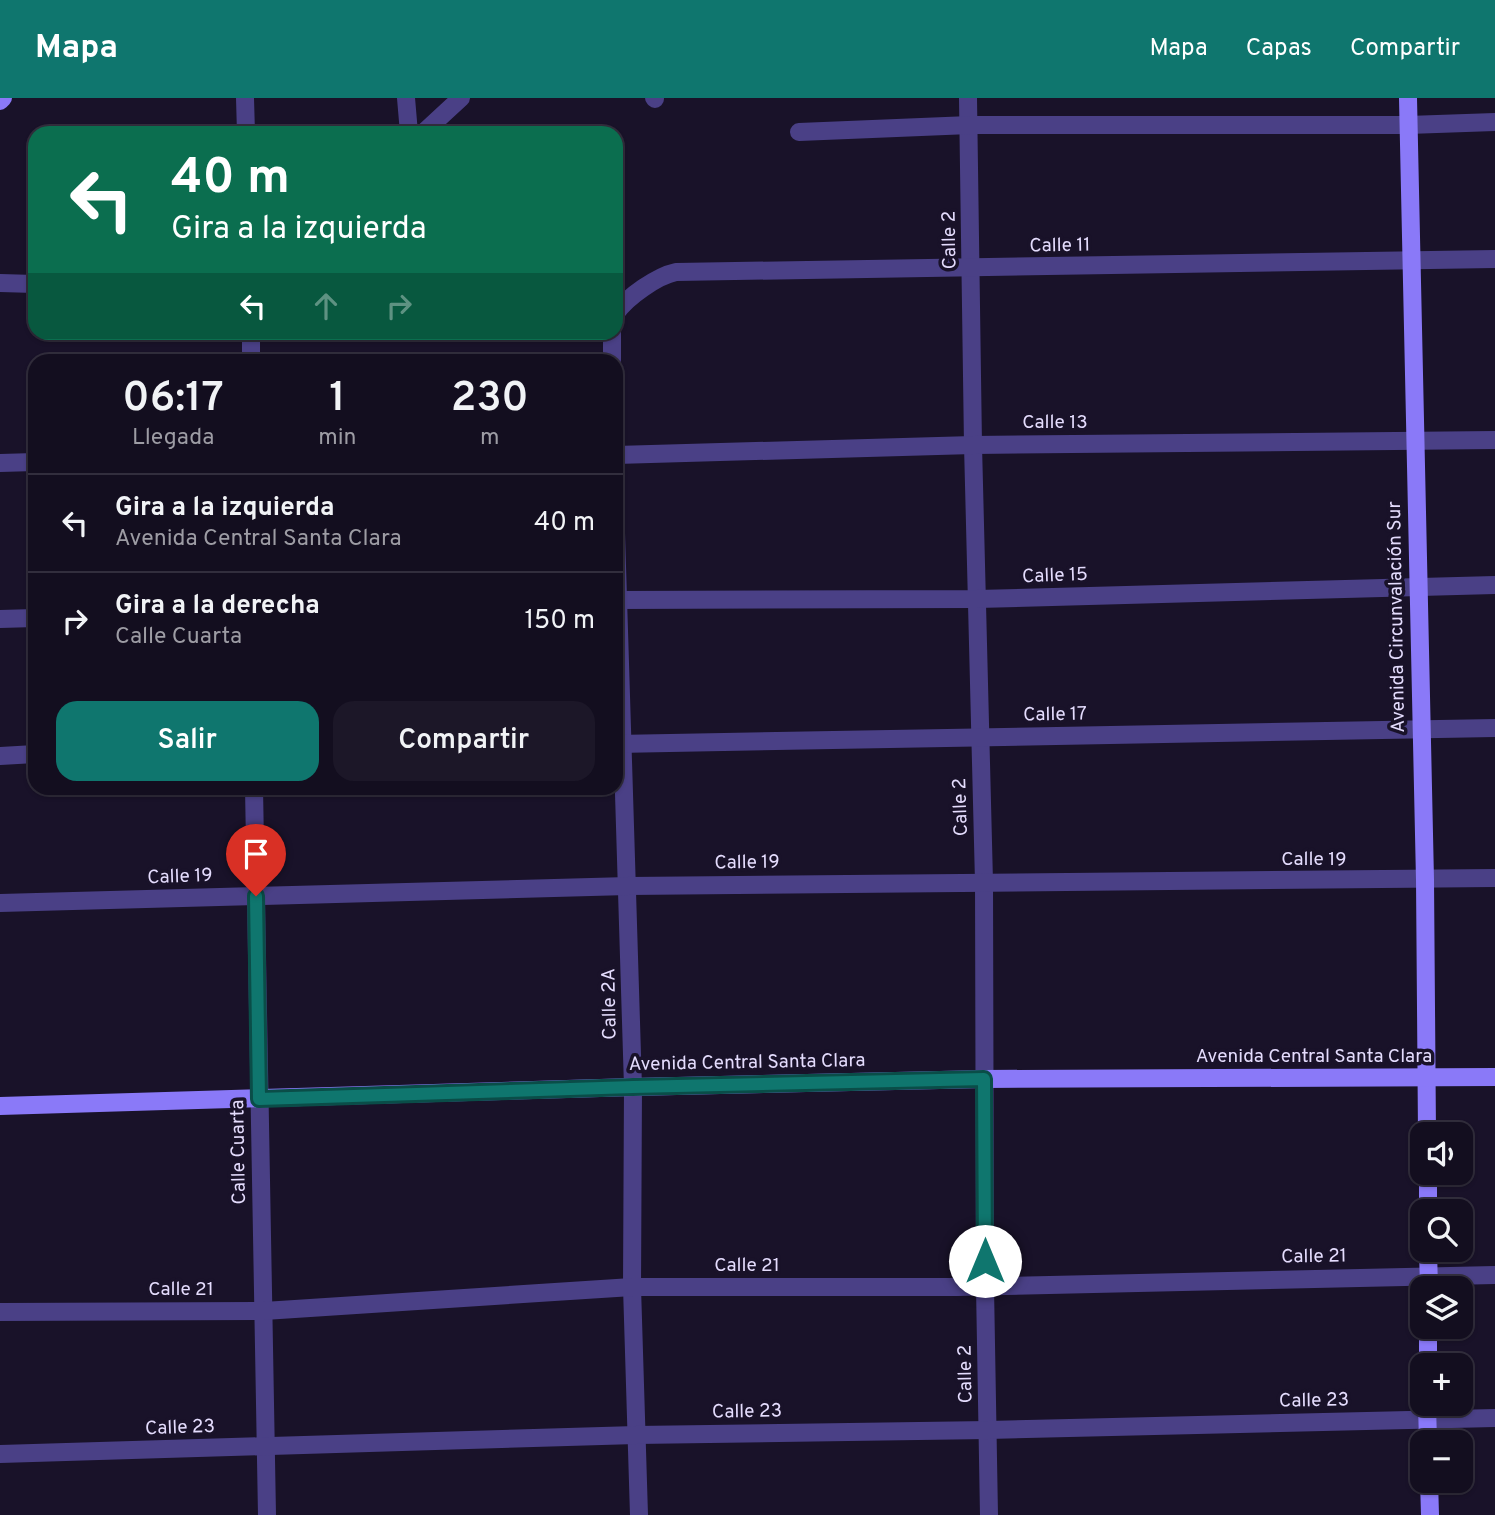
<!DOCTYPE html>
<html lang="es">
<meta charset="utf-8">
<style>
body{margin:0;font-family:Overpass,sans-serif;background:#1c1728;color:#f1f3f6;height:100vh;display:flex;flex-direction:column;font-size:26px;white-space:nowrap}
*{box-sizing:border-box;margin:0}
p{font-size:23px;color:#9d9ca4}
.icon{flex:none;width:38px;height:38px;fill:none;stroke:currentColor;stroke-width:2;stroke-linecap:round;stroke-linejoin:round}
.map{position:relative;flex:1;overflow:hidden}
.sheet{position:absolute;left:28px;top:256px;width:595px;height:441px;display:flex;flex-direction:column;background:#130e1f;border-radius:21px;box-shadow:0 2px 5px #0004,0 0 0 2px #322e3d}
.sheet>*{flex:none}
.hud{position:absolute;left:28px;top:28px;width:595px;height:214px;border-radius:21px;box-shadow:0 2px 5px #0004,0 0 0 2px #322e3d;background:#0b6e4f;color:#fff;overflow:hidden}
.controls{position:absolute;left:1410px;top:1024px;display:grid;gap:14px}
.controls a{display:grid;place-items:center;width:63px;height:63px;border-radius:14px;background:#130e1f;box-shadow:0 2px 5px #0004,0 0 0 2px #322e3d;font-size:35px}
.pin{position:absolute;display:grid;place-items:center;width:60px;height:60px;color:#fff;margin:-72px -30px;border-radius:50% 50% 50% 0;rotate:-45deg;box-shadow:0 0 7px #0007}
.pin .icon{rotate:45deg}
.me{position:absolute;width:77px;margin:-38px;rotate:0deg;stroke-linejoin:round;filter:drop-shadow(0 0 5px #0008)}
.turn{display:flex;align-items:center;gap:24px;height:147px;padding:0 28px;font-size:32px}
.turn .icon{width:91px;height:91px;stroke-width:2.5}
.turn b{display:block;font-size:49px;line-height:60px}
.lanes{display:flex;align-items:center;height:66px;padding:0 28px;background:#0003;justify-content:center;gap:35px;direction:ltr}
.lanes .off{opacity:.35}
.eta{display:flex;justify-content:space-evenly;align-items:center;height:119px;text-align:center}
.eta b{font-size:42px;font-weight:600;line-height:49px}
.primary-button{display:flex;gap:14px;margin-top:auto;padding:14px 28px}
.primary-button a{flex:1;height:80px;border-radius:21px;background:#0f766e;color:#fff;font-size:28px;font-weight:600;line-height:80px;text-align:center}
.primary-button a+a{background:#1c1728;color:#f1f3f6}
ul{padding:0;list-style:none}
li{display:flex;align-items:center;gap:21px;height:98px;padding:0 28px;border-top:2px solid #322e3d}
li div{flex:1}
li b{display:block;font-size:26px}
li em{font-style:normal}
header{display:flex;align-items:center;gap:42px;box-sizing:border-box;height:98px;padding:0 35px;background:#0f766e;color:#fff}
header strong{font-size:33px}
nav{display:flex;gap:38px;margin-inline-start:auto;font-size:24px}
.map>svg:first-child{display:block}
</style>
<header>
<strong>Mapa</strong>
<nav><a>Mapa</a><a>Capas</a><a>Compartir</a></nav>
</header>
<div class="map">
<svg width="1495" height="1417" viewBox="0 0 1495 1417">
<rect width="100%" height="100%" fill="#191229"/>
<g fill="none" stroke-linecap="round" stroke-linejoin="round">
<g stroke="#4a4086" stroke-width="18">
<path d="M406,0l3,35"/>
<path d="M654,0l1,1"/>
<path d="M423,35l38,-35"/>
</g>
<g stroke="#4a4086" stroke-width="18">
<path d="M245,0l1,35"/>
<path d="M968,0l5,347 11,437 1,405 4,228"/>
<path d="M799,34l171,-7h438l87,-3"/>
<path d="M0,185l35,1"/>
<path d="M616,215c11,-16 41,-37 60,-41l819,-13"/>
<path d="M251,234v28"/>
<path d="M612,234v28"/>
<path d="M616,357l357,-10 522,-5"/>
<path d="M0,365l35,-1"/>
<path d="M616,435l17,554 -1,200 7,228"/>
<path d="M616,502l361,-1 518,-14"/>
<path d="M0,521l35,-1"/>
<path d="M616,646l879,-16"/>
<path d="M0,658l35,-2"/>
<path d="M254,690l13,727"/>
<path d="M0,805l628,-17 867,-8"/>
<path d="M0,1214l264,-1 368,-24h325l538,-12"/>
<path d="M0,1356l636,-19 352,-5 507,-12"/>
</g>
<g stroke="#8a79f8" stroke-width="18">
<path d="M1408,0l17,782 2,254"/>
<path d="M0,3l3,-3"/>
<path d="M0,1008l633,-19 351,-8 511,-2"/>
<path d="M1428,1074v39"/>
<path d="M1428,1152l1,38"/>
<path d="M1428,1267v-39"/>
<path d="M1427,1306l1,38"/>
<path d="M1429,1382l1,35"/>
</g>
</g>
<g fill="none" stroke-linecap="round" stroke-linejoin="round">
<defs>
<path id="route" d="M256,798l3,203 374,-12 351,-8 1,182"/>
</defs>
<use href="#route" stroke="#0a4d48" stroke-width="18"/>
<use href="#route" stroke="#0f766e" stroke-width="12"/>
</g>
<g text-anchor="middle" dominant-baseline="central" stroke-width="7" stroke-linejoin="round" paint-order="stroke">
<g font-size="19" fill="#e4dcfd" stroke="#191229">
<text transform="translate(950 142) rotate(-91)">Calle 2</text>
<text transform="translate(1060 148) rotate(-1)">Calle 11</text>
<text x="1055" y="325">Calle 13</text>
<text transform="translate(1055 478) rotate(-2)">Calle 15</text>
<text transform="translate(1397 519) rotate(-91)">Avenida Circunvalación Sur</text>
<text transform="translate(1055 617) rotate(-1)">Calle 17</text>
<text transform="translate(961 709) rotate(-92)">Calle 2</text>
<text x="1314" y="762">Calle 19</text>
<text transform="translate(747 765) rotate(-1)">Calle 19</text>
<text transform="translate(180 779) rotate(-2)">Calle 19</text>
<text transform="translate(610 906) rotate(-91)">Calle 2A</text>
<text x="1314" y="959">Avenida Central Santa Clara</text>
<text transform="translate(747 965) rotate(-1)">Avenida Central Santa Clara</text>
<text transform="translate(239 1054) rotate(-91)">Calle Cuarta</text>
<text transform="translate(1314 1159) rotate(-1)">Calle 21</text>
<text x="747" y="1168">Calle 21</text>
<text x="181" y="1192">Calle 21</text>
<text transform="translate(966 1276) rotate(-91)">Calle 2</text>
<text transform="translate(1314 1303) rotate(-1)">Calle 23</text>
<text transform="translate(747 1314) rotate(-1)">Calle 23</text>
<text transform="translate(180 1330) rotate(-2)">Calle 23</text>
</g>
</g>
</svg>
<div class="controls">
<a><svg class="icon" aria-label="sound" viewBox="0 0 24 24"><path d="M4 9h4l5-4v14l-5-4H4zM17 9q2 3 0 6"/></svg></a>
<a><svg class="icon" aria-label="search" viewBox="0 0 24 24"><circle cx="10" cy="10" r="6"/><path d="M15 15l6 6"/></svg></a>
<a><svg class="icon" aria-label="layers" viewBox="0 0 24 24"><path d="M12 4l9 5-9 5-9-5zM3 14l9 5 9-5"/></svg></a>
<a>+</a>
<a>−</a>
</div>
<div class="pin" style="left:256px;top:798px;background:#d93025"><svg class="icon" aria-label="arrive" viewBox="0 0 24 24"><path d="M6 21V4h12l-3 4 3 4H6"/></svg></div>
<svg class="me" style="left:985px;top:1163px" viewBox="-20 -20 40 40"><circle r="19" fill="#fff"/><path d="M0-13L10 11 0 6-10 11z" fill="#0f766e"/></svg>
<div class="hud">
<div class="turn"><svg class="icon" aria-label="left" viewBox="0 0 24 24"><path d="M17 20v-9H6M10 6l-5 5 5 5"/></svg><div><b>40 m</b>Gira a la izquierda</div></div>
<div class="lanes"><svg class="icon" aria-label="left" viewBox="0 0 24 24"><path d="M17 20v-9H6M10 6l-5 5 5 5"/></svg><svg class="icon off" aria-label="ahead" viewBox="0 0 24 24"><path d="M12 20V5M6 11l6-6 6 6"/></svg><svg class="icon off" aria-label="right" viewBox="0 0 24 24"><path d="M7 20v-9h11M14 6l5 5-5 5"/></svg></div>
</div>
<section class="sheet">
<div class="eta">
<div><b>06:17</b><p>Llegada</p></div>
<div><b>1</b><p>min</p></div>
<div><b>230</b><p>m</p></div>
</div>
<ul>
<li><svg class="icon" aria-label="left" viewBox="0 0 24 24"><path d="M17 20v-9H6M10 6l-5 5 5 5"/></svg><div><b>Gira a la izquierda</b><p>Avenida Central Santa Clara</p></div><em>40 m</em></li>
<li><svg class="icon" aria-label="right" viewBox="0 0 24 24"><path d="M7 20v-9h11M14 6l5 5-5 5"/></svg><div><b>Gira a la derecha</b><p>Calle Cuarta</p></div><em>150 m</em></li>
</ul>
<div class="primary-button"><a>Salir</a><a>Compartir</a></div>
</section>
</div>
